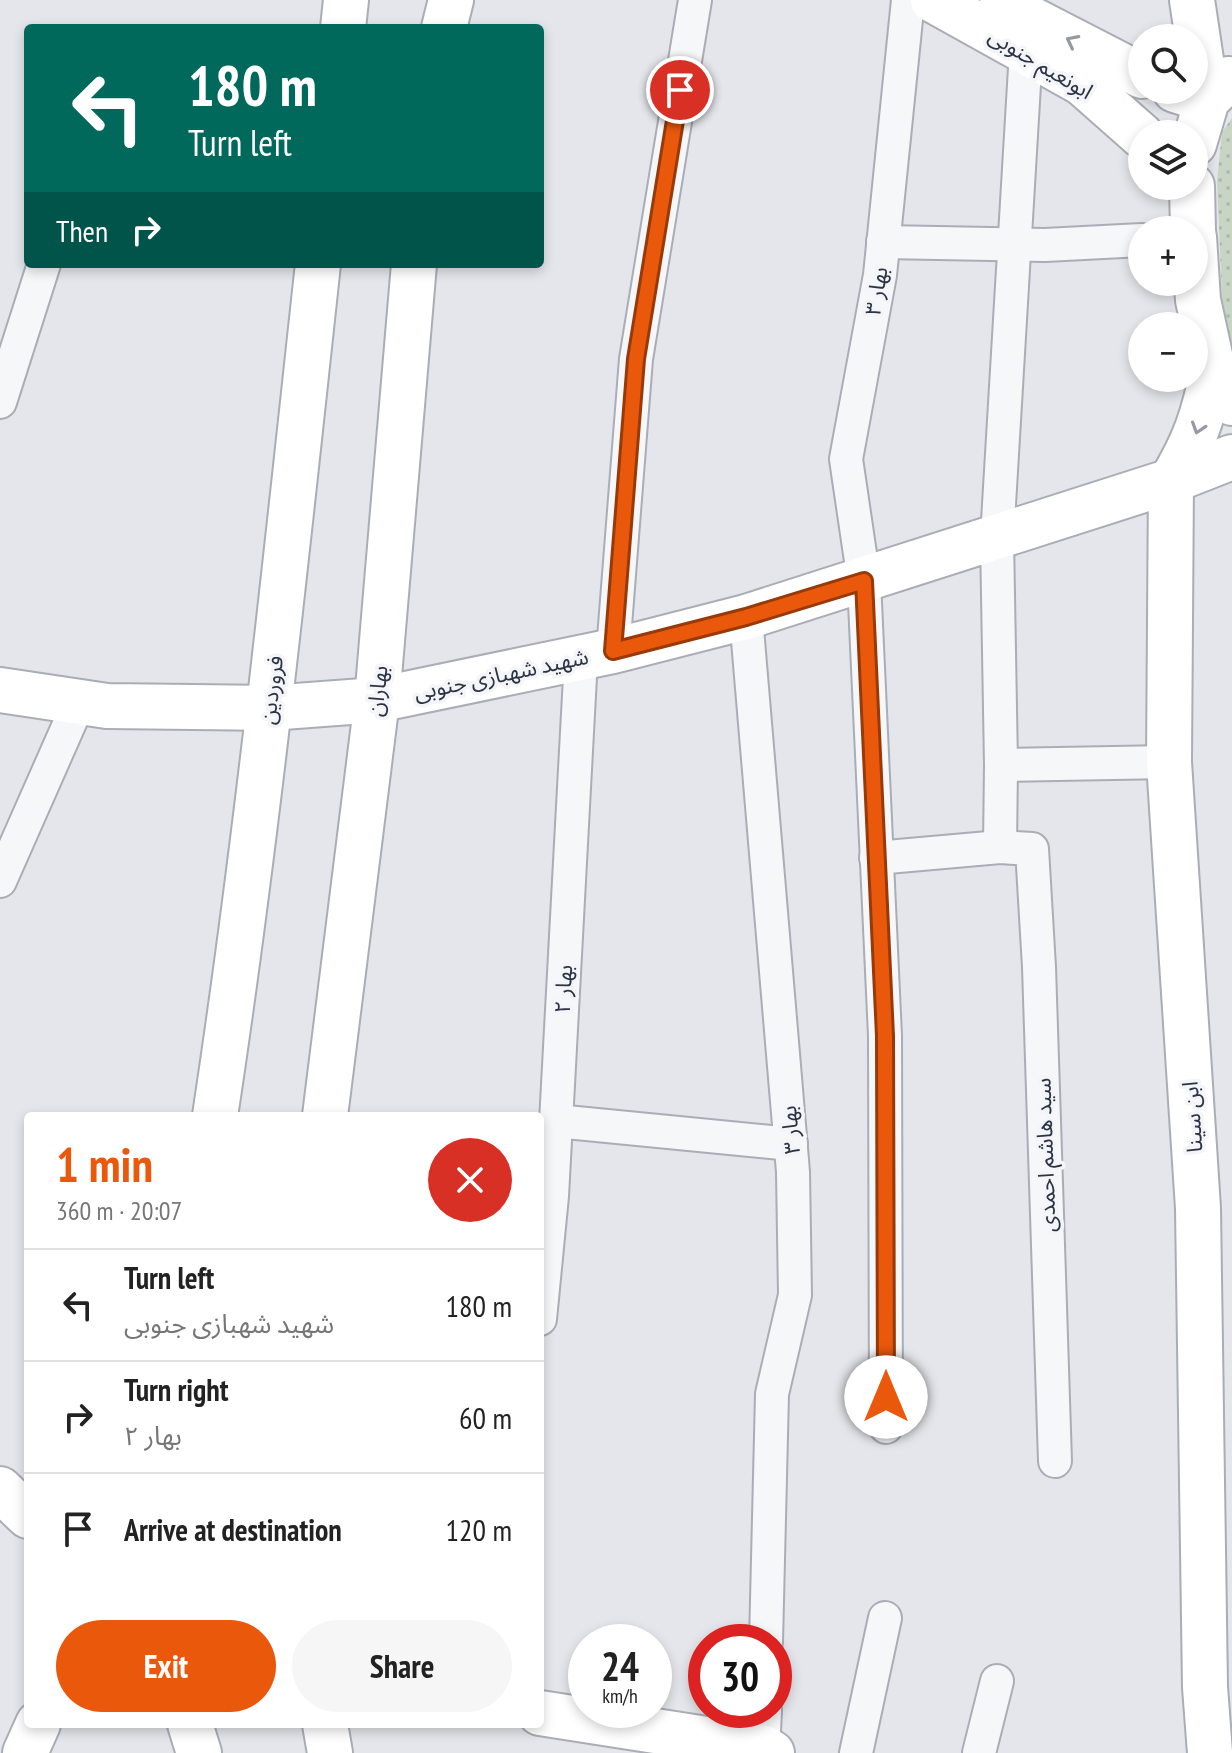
<!DOCTYPE html>
<meta charset="utf-8">
<style>
body{margin:0;font-family:"PT Sans Narrow","Noto Sans Arabic",sans-serif;background:#f6f6f6;color:#222;height:100vh;display:flex;flex-direction:column;font-size:30px;white-space:nowrap}
*{box-sizing:border-box;margin:0}
p{font-size:26px;color:#767676}
.icon{flex:none;width:44px;height:44px;fill:none;stroke:currentColor;stroke-width:2;stroke-linecap:round;stroke-linejoin:round}
.map{position:relative;flex:1;overflow:hidden}
.side{position:absolute;left:24px;top:1112px;width:520px;height:616px;display:flex;flex-direction:column;background:#fff;border-radius:8px;box-shadow:0 4px 12px #0003}
.side>*{flex:none}
.guide{position:absolute;left:24px;top:24px;width:520px;height:244px;border-radius:8px;box-shadow:0 4px 12px #0003;background:#00695c;color:#fff;overflow:hidden}
.fabs{position:absolute;left:1128px;top:24px;display:grid;gap:16px}
.fabs a{display:grid;place-items:center;width:80px;height:80px;border-radius:50%;background:#fff;box-shadow:0 4px 12px #0003;font-size:40px}
.speed{position:absolute;left:568px;top:1624px;display:flex;gap:16px;font-size:40px;font-weight:700;text-align:center}
.speed>*{display:grid;place-content:center;width:104px;height:104px;border-radius:50%;background:#fff;box-shadow:0 4px 12px #0003;line-height:1}
.speed small{font-size:20px;font-weight:400}
.speed .limit{border:12px solid #d22;background:#fff;color:#111}
.pin{position:absolute;display:grid;place-items:center;width:68px;height:68px;color:#fff;margin:-34px;border:4px solid #fff;border-radius:50%;box-shadow:0 2px 8px #0007}
.me{position:absolute;width:88px;margin:-44px;rotate:0deg;stroke-linejoin:round;filter:drop-shadow(0 0 6px #0008)}
.turn{display:flex;align-items:center;gap:28px;height:168px;padding:0 32px;font-size:36px}
.turn .icon{width:104px;height:104px;stroke-width:2.5}
.turn b{display:block;font-size:56px;line-height:68px}
.then{display:flex;align-items:center;height:76px;padding:0 32px;background:#0003;gap:16px;font-size:30px}
.round{display:grid;place-items:center;flex:none;width:84px;height:84px;border-radius:42px;background:#f6f6f6}
.overview{display:flex;align-items:center;justify-content:space-between;height:136px;padding:0 32px}
h1{font-size:48px;font-weight:600;line-height:60px;color:#ea580c}
.action{display:flex;gap:16px;margin-top:auto;padding:16px 32px}
.action a{flex:1;height:92px;border-radius:48px;background:#ea580c;color:#fff;font-size:32px;font-weight:600;line-height:92px;text-align:center}
.action a+a{background:#f6f6f6;color:#222}
ul{padding:0;list-style:none}
li{display:flex;align-items:center;gap:24px;height:112px;padding:0 32px;border-top:2px solid #e0e0e0}
li div{flex:1}
li b{display:block;font-size:30px}
li em{font-style:normal}
.map>svg:first-child{display:block}
</style>
<div class="map">
<svg width="1232" height="1753" viewBox="0 0 1232 1753">
<defs>
<pattern id="grass-dots" width="8" height="8" patternUnits="userSpaceOnUse" patternTransform="scale(2)"><rect width="8" height="8" fill="#c8d5c5"/><path d="M2 2h.1M6 6h.1" fill="none" stroke="#acb7aa" stroke-width="1.8" stroke-linecap="round"/></pattern>
</defs>
<rect width="100%" height="100%" fill="#e4e6eb"/>
<path fill="url(#grass-dots)" d="M1232,118v246l-8,-21 -7,-162 5,-49z"/>
<g fill="none" stroke-linecap="round" stroke-linejoin="round">
<defs>
<g id="street">
<path d="M883,242l162,3 97,-5"/>
<path d="M0,402l44,-138"/>
<path d="M746,617l47,555 2,123 -23,99 -6,248"/>
<path d="M613,651l23,-292 59,-359"/>
<path d="M1001,765l168,-3"/>
<path d="M1000,847l1,-82 -4,-227 29,-487"/>
<path d="M876,858l124,-11 32,2 7,118 16,494"/>
<path d="M0,881l79,-179"/>
<path d="M556,1121l235,23"/>
<path d="M540,1319l12,-123 29,-538"/>
<path d="M886,1427l-1,-391 -21,-455 -18,-122 34,-184 28,-275"/>
<path d="M763,1753l2,-43"/>
<path d="M856,1753l29,-135"/>
<path d="M979,1753l18,-72"/>
</g>
<g id="secondary">
<path d="M933,0l149,83 60,53"/>
<path d="M1002,4l140,72"/>
<path d="M343,28l3,-28"/>
<path d="M444,28l7,-28"/>
<path d="M1175,90l32,10 -15,-100"/>
<path d="M1194,144l13,-44 21,-21"/>
<path d="M1192,186l1,44"/>
<path d="M1194,237l4,63 15,69 19,34"/>
<path d="M1171,481l-2,281 29,446 7,479 5,66"/>
<path d="M1171,481c24,-39 33,-67 42,-112"/>
<path d="M0,690l107,16 162,2 108,-8 236,-49 133,-34 425,-136 61,-24"/>
<path d="M215,1116c43,-283 72,-568 103,-852"/>
<path d="M325,1116l52,-416 37,-436"/>
<path d="M0,1489l28,27"/>
<path d="M540,1713l224,35 8,5"/>
<path d="M190,1724l9,29"/>
<path d="M325,1724l5,29"/>
<path d="M25,1753l13,-29"/>
</g>
</defs>
<use href="#street" stroke="#a9adb6" stroke-width="36"/>
<use href="#secondary" stroke="#a9adb6" stroke-width="48"/>
<use href="#street" stroke="#f6f7f9" stroke-width="32"/>
<use href="#secondary" stroke="#fff" stroke-width="44"/>
</g>
<defs><path id="oneway-chevron" d="M-2-3.5L2.5 0L-2 3.5" fill="none" stroke-width="1.6" stroke-linecap="round" stroke-linejoin="round" transform="scale(2)"/></defs>
<g stroke="#9599a2">
<use href="#oneway-chevron" transform="translate(1072 41) rotate(-153)"/>
<use href="#oneway-chevron" transform="translate(1198 428) rotate(108)"/>
</g>
<g fill="none" stroke-linecap="round" stroke-linejoin="round">
<defs>
<path id="route" d="M680,90l-44,269 -23,292 133,-34 118,-36 21,455 1,361"/>
</defs>
<use href="#route" stroke="#983908" stroke-width="20"/>
<use href="#route" stroke="#ea580c" stroke-width="14"/>
</g>
<g text-anchor="middle" dominant-baseline="central" stroke-width="7" stroke-linejoin="round" paint-order="stroke">
<g font-size="22" fill="#2b3344" stroke="#f3f5f8">
<text transform="translate(1041 63) rotate(31)">ابونعیم جنوبی</text>
<text transform="translate(876 291) rotate(-81)">بهار ۳</text>
<text transform="translate(501 674) rotate(-12)">شهید شهبازی جنوبی</text>
<text transform="translate(271 690) rotate(-83)">فروردین</text>
<text transform="translate(377 691) rotate(-84)">بهاران</text>
<text transform="translate(563 989) rotate(-87)">بهار ۲</text>
<text transform="translate(1192 1117) rotate(-94)">ابن سینا</text>
<text transform="translate(790 1130) rotate(-95)">بهار ۳</text>
<text transform="translate(1045 1155) rotate(-92)">سید هاشم احمدی</text>
</g>
</g>
</svg>
<div class="fabs">
<a><svg class="icon" aria-label="search" viewBox="0 0 24 24"><circle cx="10" cy="10" r="6"/><path d="M15 15l6 6"/></svg></a>
<a><svg class="icon" aria-label="layers" viewBox="0 0 24 24"><path d="M12 4l9 5-9 5-9-5zM3 14l9 5 9-5"/></svg></a>
<a>+</a>
<a>−</a>
</div>
<div class="speed"><div>24<small>km/h</small></div><div class="limit">30</div></div>
<div class="pin" style="left:680px;top:90px;background:#d93025"><svg class="icon" aria-label="arrive" viewBox="0 0 24 24"><path d="M6 21V4h12l-3 4 3 4H6"/></svg></div>
<svg class="me" style="left:886px;top:1397px" viewBox="-20 -20 40 40"><circle r="19" fill="#fff"/><path d="M0-13L10 11 0 6-10 11z" fill="#ea580c"/></svg>
<div class="guide">
<div class="turn"><svg class="icon" aria-label="left" viewBox="0 0 24 24"><path d="M17 20v-9H6M10 6l-5 5 5 5"/></svg><div><b>180 m</b>Turn left</div></div>
<div class="then">Then<svg class="icon" aria-label="right" viewBox="0 0 24 24"><path d="M7 20v-9h11M14 6l5 5-5 5"/></svg></div>
</div>
<section class="side">
<div class="overview"><div><h1>1 min</h1><p>360 m · 20:07</p></div><a class="round" style="background:#d93025;color:#fff"><svg class="icon" aria-label="close" viewBox="0 0 24 24"><path d="M6 6l12 12M18 6L6 18"/></svg></a></div>
<ul>
<li><svg class="icon" aria-label="left" viewBox="0 0 24 24"><path d="M17 20v-9H6M10 6l-5 5 5 5"/></svg><div><b>Turn left</b><p>شهید شهبازی جنوبی</p></div><em>180 m</em></li>
<li><svg class="icon" aria-label="right" viewBox="0 0 24 24"><path d="M7 20v-9h11M14 6l5 5-5 5"/></svg><div><b>Turn right</b><p>بهار ۲</p></div><em>60 m</em></li>
<li><svg class="icon" aria-label="arrive" viewBox="0 0 24 24"><path d="M6 21V4h12l-3 4 3 4H6"/></svg><div><b>Arrive at destination</b></div><em>120 m</em></li>
</ul>
<div class="action"><a>Exit</a><a>Share</a></div>
</section>
</div>
